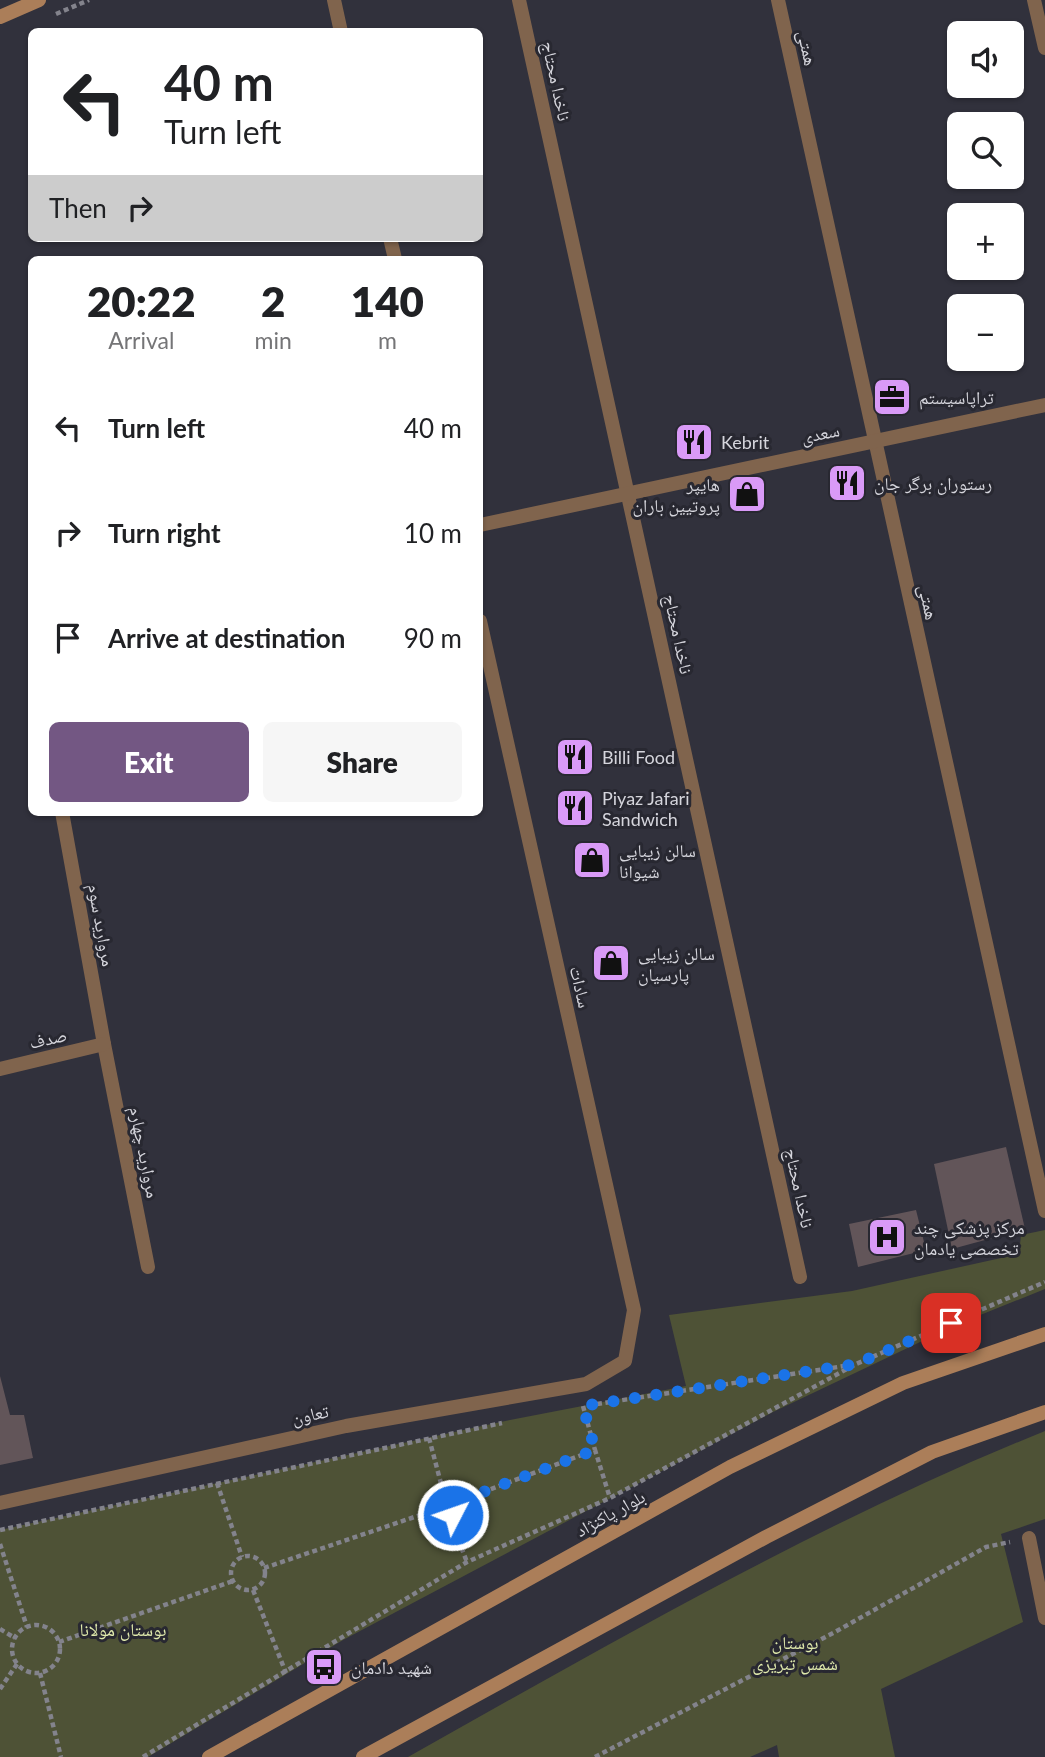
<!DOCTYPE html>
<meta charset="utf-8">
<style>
body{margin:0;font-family:Lato,"Noto Naskh Arabic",sans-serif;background:#f6f6f6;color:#202124;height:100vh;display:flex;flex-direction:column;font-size:26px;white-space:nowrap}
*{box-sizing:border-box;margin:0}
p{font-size:23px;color:#757577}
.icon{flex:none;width:38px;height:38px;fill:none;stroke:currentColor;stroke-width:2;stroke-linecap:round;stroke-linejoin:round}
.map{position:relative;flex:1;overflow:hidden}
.panel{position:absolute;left:28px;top:256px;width:455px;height:560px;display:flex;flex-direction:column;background:#fff;border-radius:10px;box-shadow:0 2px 5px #0004}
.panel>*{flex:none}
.hud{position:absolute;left:28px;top:28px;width:455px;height:214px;border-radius:10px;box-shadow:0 2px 5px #0004;background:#fff;color:#202124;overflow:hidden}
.fabs{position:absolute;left:947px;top:21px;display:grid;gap:14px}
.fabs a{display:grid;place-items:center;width:77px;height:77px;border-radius:10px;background:#fff;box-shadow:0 2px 5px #0004;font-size:35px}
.pin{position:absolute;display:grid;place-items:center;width:60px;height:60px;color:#fff;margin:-30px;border-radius:14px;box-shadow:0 4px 10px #0006}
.me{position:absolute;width:77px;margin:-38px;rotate:49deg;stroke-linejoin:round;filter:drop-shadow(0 0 5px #0008)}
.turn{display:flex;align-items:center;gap:24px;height:147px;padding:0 21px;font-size:32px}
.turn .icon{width:91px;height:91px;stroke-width:2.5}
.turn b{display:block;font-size:49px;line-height:60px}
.then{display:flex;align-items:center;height:66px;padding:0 21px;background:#0003;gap:14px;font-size:26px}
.eta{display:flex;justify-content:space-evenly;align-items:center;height:119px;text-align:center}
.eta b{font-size:42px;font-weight:800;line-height:49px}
.button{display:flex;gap:14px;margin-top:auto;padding:14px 21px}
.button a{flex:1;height:80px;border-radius:10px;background:#735783;color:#fff;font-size:28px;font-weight:800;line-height:80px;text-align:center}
.button a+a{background:#f6f6f6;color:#202124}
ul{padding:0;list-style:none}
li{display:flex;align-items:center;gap:21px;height:105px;padding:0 21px}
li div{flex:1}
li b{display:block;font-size:26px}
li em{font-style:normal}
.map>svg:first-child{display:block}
</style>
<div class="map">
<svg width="1045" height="1757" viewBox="0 0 1045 1757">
<rect width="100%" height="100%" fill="#31313c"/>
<g fill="#4e5236">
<path d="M1045,1230v59l-87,35 -185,88 -430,228 -195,117h-148v-227l510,-110 176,-34 -17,-71 183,-24 167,-37 2,-19z"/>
<path d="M1045,1431v88l-44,15 22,88 -142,67 14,68h-116l-2,-12 -27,12h-342c208,-117 416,-237 637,-326z"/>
</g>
<g fill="#625559">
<path d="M1006,1147l19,82 -73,20 -18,-85z"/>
<path d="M916,1210l10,40 -68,17 -9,-43z"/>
<path d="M0,1376l10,39h14l9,43 -33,7z"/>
</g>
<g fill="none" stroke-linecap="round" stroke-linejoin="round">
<g stroke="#83838c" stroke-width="4.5" stroke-dasharray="5 3.5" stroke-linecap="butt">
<path d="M56,14l33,-14"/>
<path d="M597,1404l254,-39"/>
<path d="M583,1406l12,44"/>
<path d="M429,1438l14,53"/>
<path d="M217,1483l25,74"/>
<circle cx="447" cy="1504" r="13"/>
<path d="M459,1501l136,-51 15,48"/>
<path d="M449,1516l18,46"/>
<path d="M0,1530l502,-107"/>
<path d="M0,1544l27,83"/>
<circle cx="248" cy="1573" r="17"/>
<path d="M264,1568l171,-58"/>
<path d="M253,1590l33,83"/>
<circle cx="36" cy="1649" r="24"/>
<path d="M0,1629l15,9"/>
<path d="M59,1642l174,-61"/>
<path d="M320,1653l4,14"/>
<path d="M40,1673l21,84"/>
<path d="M0,1689l17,-25"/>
<path d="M143,1757l324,-195 143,-64 246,-134 189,-82"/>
<path d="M595,1757l240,-125 151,-85 24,-5"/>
</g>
<g stroke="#80644d" stroke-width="14">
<path d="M334,0l7,32"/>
<path d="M519,0l281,1277"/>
<path d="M778,0l267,1211"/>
<path d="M1034,0l11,48"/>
<path d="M390,238l5,21"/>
<path d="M480,525l565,-120"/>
<path d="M62,812l42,232 44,223"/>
<path d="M0,1069l104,-25"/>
<path d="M0,1503l346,-77 240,-42 39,-23 9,-51 -154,-689"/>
<path d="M1029,1538l16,80"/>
</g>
<g stroke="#ab7e59" stroke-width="14">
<path d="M0,17l39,-17"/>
<path d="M209,1757l521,-290 173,-84 142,-49"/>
<path d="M363,1757l403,-220 166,-85 113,-40"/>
</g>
</g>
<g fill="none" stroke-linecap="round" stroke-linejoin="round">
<path stroke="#1a73e8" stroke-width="12" stroke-dasharray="0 21.6" d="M453,1515l5,-6 1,-8 136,-51 -12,-44 273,-42 95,-41"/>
</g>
<defs>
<symbol id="office-square" viewBox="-11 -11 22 22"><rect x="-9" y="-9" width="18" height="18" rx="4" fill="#d99af7" stroke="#282831"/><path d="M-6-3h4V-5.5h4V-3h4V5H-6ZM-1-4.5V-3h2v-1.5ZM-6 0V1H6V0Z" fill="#111"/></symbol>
<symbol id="restaurant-square" viewBox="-11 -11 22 22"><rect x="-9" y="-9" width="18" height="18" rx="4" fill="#d99af7" stroke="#282831"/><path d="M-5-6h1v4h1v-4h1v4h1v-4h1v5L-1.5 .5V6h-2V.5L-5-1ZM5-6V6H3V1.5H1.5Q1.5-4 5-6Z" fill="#111"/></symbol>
<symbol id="shop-square" viewBox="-11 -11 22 22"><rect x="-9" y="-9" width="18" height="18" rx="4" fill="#d99af7" stroke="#282831"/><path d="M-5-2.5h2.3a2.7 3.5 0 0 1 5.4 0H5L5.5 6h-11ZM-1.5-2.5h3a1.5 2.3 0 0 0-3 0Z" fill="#111"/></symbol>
<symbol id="hospital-square" viewBox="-11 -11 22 22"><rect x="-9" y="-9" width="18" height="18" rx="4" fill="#d99af7" stroke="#282831"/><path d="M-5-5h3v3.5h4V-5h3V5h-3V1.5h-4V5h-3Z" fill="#111"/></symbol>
<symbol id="bus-square" viewBox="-11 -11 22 22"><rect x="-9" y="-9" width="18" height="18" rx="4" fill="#d99af7" stroke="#282831"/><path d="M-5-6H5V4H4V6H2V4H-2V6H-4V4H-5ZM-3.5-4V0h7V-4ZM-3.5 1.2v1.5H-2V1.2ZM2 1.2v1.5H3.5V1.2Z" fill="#111"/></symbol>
</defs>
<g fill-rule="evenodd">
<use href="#office-square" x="870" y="375" width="44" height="44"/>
<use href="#restaurant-square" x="672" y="420" width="44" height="44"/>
<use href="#restaurant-square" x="825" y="461" width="44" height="44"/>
<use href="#shop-square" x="725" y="472" width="44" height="44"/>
<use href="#restaurant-square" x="553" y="735" width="44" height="44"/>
<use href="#restaurant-square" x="553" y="786" width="44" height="44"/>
<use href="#shop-square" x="570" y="838" width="44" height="44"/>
<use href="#shop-square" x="589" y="941" width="44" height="44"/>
<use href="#hospital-square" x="865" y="1215" width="44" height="44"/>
<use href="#bus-square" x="302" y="1645" width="44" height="44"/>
</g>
<g text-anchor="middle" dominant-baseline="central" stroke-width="6" stroke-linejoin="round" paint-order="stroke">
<g font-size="18" fill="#d5d5dc" stroke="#282831">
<text transform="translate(808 48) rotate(78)">همتی</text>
<text transform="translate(557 81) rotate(78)">ناخدا محتاج</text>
<text transform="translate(820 433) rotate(-12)">سعدی</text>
<text transform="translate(929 602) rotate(77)">همتی</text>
<text transform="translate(679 634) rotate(78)">ناخدا محتاج</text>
<text transform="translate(102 925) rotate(80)">مروارید سوم</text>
<text transform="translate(581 987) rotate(77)">سادات</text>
<text transform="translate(48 1038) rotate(-13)">صدف</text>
<text transform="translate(145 1152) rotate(79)">مروارید چهارم</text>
<text transform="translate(800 1188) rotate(78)">ناخدا محتاج</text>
<text transform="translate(310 1414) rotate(-12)">تعاون</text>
<text transform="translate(610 1513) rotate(-29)">بلوار پاکنژاد</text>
</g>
<g font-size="18" fill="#d5d5dc" stroke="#282831" text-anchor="start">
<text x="919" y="397">تراپاسیستم</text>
<text x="721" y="442">Kebrit</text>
<text x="874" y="483">رستوران برگر جان</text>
<text x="720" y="484" text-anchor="end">هایپر<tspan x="720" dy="21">پروتیین باران</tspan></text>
<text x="602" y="757">Billi Food</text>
<text x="602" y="798">Piyaz Jafari<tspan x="602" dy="21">Sandwich</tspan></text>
<text x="619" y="850">سالن زیبایی<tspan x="619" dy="21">شیوانا</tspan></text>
<text x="638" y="953">سالن زیبایی<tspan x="638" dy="21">پارسیان</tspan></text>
<text x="914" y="1227">مرکز پزشکی چند<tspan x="914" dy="21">تخصصی یادمان</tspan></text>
<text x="351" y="1667">شهید دادمان</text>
</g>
<g font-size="18" fill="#e0eaac" stroke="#282831">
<text x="123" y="1629">بوستان مولانا</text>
<text x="795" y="1642">بوستان<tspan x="795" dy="21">شمس تبریزی</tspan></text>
</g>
</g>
</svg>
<div class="fabs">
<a><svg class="icon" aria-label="sound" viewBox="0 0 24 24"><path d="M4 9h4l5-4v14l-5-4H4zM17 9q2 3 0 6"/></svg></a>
<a><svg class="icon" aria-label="search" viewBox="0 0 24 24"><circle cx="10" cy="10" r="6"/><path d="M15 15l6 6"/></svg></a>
<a>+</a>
<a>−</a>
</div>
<div class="pin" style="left:951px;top:1323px;background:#d93025"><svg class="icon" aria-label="arrive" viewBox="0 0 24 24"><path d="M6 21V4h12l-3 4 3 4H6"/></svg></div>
<svg class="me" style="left:453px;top:1515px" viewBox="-20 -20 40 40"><circle r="17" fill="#1a73e8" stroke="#fff" stroke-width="3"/><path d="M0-11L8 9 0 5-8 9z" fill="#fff"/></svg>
<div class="hud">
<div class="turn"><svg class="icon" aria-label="left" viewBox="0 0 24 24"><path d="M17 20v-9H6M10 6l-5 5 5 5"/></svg><div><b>40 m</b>Turn left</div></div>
<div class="then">Then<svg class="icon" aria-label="right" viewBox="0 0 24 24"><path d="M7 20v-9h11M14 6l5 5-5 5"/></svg></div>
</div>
<section class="panel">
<div class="eta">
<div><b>20:22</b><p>Arrival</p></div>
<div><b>2</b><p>min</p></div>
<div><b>140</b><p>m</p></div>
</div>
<ul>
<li><svg class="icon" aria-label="left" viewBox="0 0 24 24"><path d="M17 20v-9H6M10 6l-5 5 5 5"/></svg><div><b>Turn left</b></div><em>40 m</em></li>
<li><svg class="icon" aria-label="right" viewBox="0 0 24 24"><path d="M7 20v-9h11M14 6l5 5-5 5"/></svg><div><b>Turn right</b></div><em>10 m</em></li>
<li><svg class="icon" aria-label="arrive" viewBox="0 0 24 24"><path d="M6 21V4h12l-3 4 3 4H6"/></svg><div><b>Arrive at destination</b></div><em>90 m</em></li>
</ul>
<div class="button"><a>Exit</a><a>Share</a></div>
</section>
</div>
